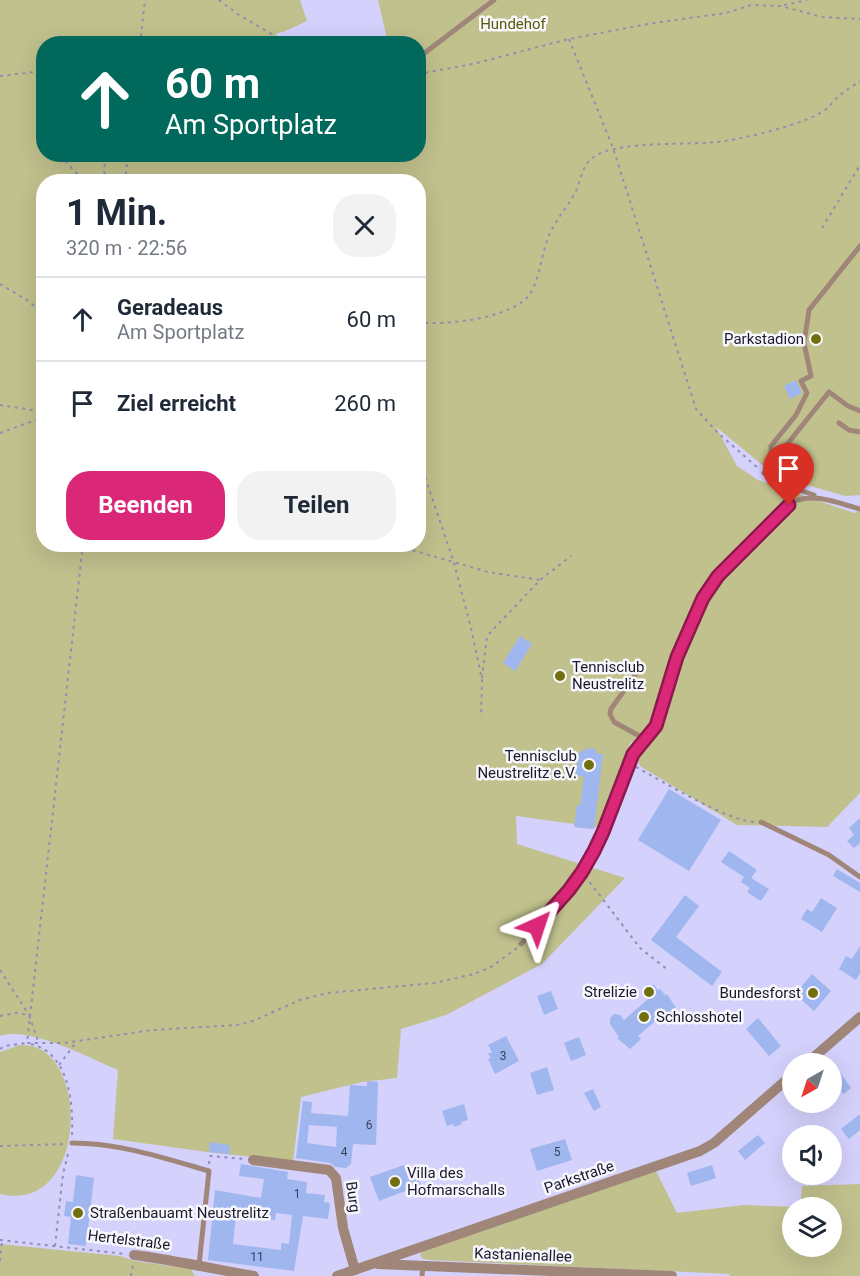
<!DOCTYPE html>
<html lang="de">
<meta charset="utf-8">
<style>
body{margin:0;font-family:Roboto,sans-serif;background:#f2f2f3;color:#1f2937;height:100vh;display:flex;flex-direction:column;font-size:22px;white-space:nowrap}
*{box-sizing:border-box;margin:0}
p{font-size:20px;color:#747a83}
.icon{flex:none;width:33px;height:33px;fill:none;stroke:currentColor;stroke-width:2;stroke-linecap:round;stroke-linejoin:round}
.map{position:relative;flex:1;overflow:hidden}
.sheet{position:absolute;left:36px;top:174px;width:390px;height:378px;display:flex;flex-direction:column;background:#fff;border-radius:24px;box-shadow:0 6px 24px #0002}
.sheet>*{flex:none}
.banner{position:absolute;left:36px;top:36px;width:390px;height:126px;border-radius:24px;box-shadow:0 6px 24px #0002;background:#00695c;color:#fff;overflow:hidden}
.needle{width:39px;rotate:219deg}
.buttons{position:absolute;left:782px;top:1053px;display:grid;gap:12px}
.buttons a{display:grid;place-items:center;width:60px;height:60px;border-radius:50%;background:#fff;box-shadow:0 6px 24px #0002;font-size:30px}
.pin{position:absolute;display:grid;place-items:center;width:51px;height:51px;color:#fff;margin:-62px -26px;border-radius:50% 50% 50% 0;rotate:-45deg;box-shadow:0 0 6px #0007}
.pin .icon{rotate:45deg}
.me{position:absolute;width:66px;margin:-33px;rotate:42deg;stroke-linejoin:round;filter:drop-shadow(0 0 4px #0008)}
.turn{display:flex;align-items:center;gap:21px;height:126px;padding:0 30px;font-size:27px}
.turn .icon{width:78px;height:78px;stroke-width:2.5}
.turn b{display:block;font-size:42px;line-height:51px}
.round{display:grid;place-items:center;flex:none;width:63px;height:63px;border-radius:24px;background:#f2f2f3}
.headline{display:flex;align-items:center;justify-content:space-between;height:102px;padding:0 30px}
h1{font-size:36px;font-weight:700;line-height:45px}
.button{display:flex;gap:12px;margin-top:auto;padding:12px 30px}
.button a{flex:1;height:69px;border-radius:24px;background:#db2777;color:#fff;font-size:24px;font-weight:700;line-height:69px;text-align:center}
.button a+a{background:#f2f2f3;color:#1f2937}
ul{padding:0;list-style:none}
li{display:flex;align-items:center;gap:18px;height:84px;padding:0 30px;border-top:2px solid #e0e1e3}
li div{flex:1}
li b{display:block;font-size:22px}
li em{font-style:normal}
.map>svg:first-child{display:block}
</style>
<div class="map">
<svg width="860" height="1276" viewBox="0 0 860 1276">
<rect width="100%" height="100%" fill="#d4d1fd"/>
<g fill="#c1c18e" fill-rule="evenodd">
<path d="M0,0h300l7,21 -24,11 -6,1 -6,10 -227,1v110h374v-110l-30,-1 -10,-43h482v495l-15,1 -69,-20 -60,-49 21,39 21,14 96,33 6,-3v283l-33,34 -90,-2 -97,-59 -9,-25 -31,87 -6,-1v2l-20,-2v-3l-58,-8 1,28 108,34 -83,86 -96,51 -45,14 -4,49 -35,4 -61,15 -8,64 -86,-9 -94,-13 5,-69c-29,-12 -88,-44 -118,-34zM44,182h374v362h-374z"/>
<path d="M20,1045c8,0 15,1 22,5 48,30 37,163 -42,144v-142z"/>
<path d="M656,1171l21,42 67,-8 56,2 2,-21 58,-2v92h-130l-1,-2 -299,-14 -7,-1 -3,-4 3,-4zM792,1208h39v38h-39z"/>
<path d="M0,1244l120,12 15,5 56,8 4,7h-195z"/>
</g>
<g fill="#9fb6ee" fill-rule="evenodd">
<path d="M796,380l6,13 -12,6 -6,-13z"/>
<path d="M520,636l12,8 -17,27 -12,-8z"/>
<path d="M588,748l8,1 -1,4 8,1 -9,75 -20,-2 3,-22 3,1 4,-29 -9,-2 4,-22z"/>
<path d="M669,789l52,31 -32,51 -51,-31z"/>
<path d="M860,818v25l-6,5 -7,-7 7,-6 -5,-7z"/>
<path d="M729,851l28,19 -6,8 18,11 -8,12 -14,-9 3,-4 -9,-6 3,-5 -23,-15z"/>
<path d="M837,869l23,14v9l-27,-16z"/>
<path d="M685,895l14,11 -23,31 46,35 -10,14 -61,-46z"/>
<path d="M821,898l16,10 -15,24 -21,-13 6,-10 5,3z"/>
<path d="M860,946v27l-4,7 -17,-11 7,-13 6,3z"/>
<path d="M812,974l19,17 -17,20 -19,-17z"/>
<path d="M648,985h6l4,5 2,-1 6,7 1,-2 9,14 -11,10 -3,-3 -24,21 3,3 -11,10 -13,-11 2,-1 -9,-13v-6l4,-4 6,1 4,5 24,-21 -5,-5 1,-6z"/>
<path d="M551,991l7,18 -14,6 -7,-19z"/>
<path d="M758,1018l23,28 -12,10 -23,-27z"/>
<path d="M506,1036l13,25 -24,13 -7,-15 3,-1 -3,-4 4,-2 -4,-7z"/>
<path d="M579,1037l7,18 -15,6 -7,-18z"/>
<path d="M547,1067l7,23 -17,5 -7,-22z"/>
<path d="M839,1071l12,17 -7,6 -13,-12v-4z"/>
<path d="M367,1081l11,1 -2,63 -23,-1 -2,20 -5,4 -10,-1 -6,-4 -34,-5 7,-57 9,1 -1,11 37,3 2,-31 17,1zM309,1125l28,2 -1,20 -29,-4z"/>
<path d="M593,1089l8,18 -7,4 -10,-18z"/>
<path d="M464,1104l4,16 -7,2 1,2 -8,3 -1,-3 -6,2 -5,-15z"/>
<path d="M860,1114v16l-11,9 -8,-10z"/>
<path d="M758,1135l7,8 -20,17 -7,-9z"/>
<path d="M565,1139l7,21 -35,11 -7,-22z"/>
<path d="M210,1142l20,3 -1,9 -20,-2z"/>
<path d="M241,1164l47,8 -1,7 20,3 -1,11 19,2 -1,7 6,1 -2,16 -25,-3 -9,55 -86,-11 7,-70 46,8 3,-19 -25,-3zM276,1213l16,2 -3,29 -8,-1v7l-48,-6 3,-29 39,5z"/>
<path d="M404,1165l5,14 8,-3 4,9 -42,16 -9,-24z"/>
<path d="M712,1165l4,13 -25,8 -4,-13z"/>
<path d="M76,1175l18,3 -8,68 -18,-2 3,-27 -7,-1 1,-7 1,-8 7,1z"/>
</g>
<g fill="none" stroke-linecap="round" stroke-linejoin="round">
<g stroke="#918eb1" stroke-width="2" stroke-dasharray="3 4.5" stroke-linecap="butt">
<path d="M219,0l20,15 38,22"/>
<path d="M784,5l23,-5"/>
<path d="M569,39l44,109 83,261 21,23 42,37"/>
<path d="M140,44l5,-44"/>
<path d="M39,72l2,49 3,3"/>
<path d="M418,74l55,-10 96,-25 84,-16 73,-10 25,-8 30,1 41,11 38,2"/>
<path d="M0,76l44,-5"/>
<path d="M62,154l5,9 18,19"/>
<path d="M104,182l1,-28"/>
<path d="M125,182l3,-28"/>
<path d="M822,228l38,-63"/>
<path d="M0,284l30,18 14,14"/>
<path d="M418,322c27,4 96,-4 112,-28 10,-16 11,-38 18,-56 6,-16 17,-28 26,-43 7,-13 7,-30 21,-39 25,-16 98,-10 130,-15 25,-4 81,-17 100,-31 5,-4 8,-9 13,-13 6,-6 15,-11 22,-16"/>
<path d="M0,405l44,7"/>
<path d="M0,433l44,-16"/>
<path d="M418,456l36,107 17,65 11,52 -1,37"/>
<path d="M83,544l-56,499h37l88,-13 85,-5 16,-4 47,-21 28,-7 106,-10 40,-9 17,-7 26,-19"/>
<path d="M391,544l97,28 52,8"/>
<path d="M482,678l5,-42 53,-56 31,-24"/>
<path d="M636,767c28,15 91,54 119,55"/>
<path d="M585,876l55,72 28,22"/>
<path d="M0,970l29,45"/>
<path d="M0,1016l16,-3 13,2 9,26"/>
<path d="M31,1044c39,10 42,59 41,91"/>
<path d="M0,1049l5,-3 21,-3"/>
<path d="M59,1065l18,-24"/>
<path d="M0,1146l66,-2"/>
<path d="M209,1164l1,-8 34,3"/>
<path d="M0,1240l125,14"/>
<path d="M55,1246l8,-72 6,-24"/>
<path d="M0,1261l2,-21"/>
<path d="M131,1276l2,-11"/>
</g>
<g stroke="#a08679" stroke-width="5">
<path d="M282,40l4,4"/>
<path d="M418,58l76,-58"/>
<path d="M839,423l10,7 11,2"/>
<path d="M779,453l21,-2"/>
<path d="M771,463v-17l25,-31 11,-22 -6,-12 10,-5 -7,-33 5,-33 51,-64"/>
<path d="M814,495l-39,-13 -11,-9 65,-81 19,14 12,5"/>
<path d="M638,671l-27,38 -1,5 4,8 31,17"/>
<path d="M761,822l68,33 31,22"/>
<path d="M521,944l48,-54 25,-39 9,-19 30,-78 23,-28 21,-69 17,-42 9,-17 15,-22 77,-75c22,-8 43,2 65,8"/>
<path d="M72,1143c47,0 92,15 137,28l-10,94"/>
<path d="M422,1276l1,-10"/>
</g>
<g stroke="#a08679" stroke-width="10">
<path d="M806,1064l54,-47"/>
<path d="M253,1160l76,10 7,8 7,50 12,42"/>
<path d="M134,1255c40,5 80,14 120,21"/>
<path d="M378,1264l294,12"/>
<path d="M337,1276l363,-125 14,-8 78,-68"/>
</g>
</g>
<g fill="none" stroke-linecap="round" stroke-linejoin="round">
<defs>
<path id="route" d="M537,926l32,-36 13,-18 12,-21 9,-19 30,-78 23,-28 21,-69 26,-59 15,-22 71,-71"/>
</defs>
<use href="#route" stroke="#8e194d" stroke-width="15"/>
<use href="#route" stroke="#db2777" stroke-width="10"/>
</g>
<g fill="#726f0f" stroke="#f7f7fc" stroke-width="2">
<circle cx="816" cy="339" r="6"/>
<circle cx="560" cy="676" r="6"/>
<circle cx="589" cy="765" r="6"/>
<circle cx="649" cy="992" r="6"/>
<circle cx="813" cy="993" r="6"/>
<circle cx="644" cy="1017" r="6"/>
<circle cx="395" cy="1182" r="6"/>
<circle cx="78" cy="1213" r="6"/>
</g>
<g text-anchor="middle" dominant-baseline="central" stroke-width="5" stroke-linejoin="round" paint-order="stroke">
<g font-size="12" fill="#3c405d">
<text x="503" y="1056">3</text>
<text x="369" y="1125">6</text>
<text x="344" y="1152">4</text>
<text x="557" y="1152">5</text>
<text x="297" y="1194">1</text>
<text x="257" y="1257">11</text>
</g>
<g font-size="15" fill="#5b580c" stroke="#f7f7fc">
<text x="513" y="24">Hundehof</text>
</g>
<g font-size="15" fill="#1b192d" stroke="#f7f7fc" text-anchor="end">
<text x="804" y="339">Parkstadion</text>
<text x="572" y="667" text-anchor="start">Tennisclub<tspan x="572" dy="17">Neustrelitz</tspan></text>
<text x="577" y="756">Tennisclub<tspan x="577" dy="17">Neustrelitz e.V.</tspan></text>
<text x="637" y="992">Strelizie</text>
<text x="801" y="993">Bundesforst</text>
<text x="656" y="1017" text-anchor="start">Schlosshotel</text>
<text x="407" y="1173" text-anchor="start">Villa des<tspan x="407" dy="17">Hofmarschalls</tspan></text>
<text x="90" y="1213" text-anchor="start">Straßenbauamt Neustrelitz</text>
</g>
<g font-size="15" fill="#1b192d" stroke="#f7f7fc">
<text transform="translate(579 1177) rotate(-19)">Parkstraße</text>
<text transform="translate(353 1197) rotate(82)">Burg</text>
<text transform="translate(129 1240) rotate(7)">Hertelstraße</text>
<text transform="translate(523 1255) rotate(2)">Kastanienallee</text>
</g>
</g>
</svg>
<div class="buttons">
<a><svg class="needle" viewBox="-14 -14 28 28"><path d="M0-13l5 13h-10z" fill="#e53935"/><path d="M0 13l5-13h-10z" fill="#747a83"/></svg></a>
<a><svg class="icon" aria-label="sound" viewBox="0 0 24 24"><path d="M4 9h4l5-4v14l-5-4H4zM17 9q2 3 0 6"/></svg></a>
<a><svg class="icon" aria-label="layers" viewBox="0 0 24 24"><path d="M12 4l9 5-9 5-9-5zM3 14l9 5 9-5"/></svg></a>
</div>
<div class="pin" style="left:789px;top:505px;background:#d93025"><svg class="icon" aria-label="arrive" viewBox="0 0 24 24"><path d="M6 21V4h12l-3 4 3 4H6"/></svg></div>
<svg class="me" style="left:537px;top:926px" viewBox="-20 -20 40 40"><path d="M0-17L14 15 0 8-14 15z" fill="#db2777" stroke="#fff" stroke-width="4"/></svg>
<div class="banner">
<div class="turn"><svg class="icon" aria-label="ahead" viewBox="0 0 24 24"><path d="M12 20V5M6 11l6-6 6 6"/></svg><div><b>60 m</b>Am Sportplatz</div></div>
</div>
<section class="sheet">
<div class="headline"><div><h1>1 Min.</h1><p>320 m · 22:56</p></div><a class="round"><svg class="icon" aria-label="close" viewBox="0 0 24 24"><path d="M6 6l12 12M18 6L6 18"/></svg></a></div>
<ul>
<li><svg class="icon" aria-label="ahead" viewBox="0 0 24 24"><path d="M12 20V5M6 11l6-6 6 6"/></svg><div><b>Geradeaus</b><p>Am Sportplatz</p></div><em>60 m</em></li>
<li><svg class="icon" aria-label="arrive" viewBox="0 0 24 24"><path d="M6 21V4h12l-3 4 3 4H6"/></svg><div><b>Ziel erreicht</b></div><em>260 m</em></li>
</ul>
<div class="button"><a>Beenden</a><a>Teilen</a></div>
</section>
</div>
